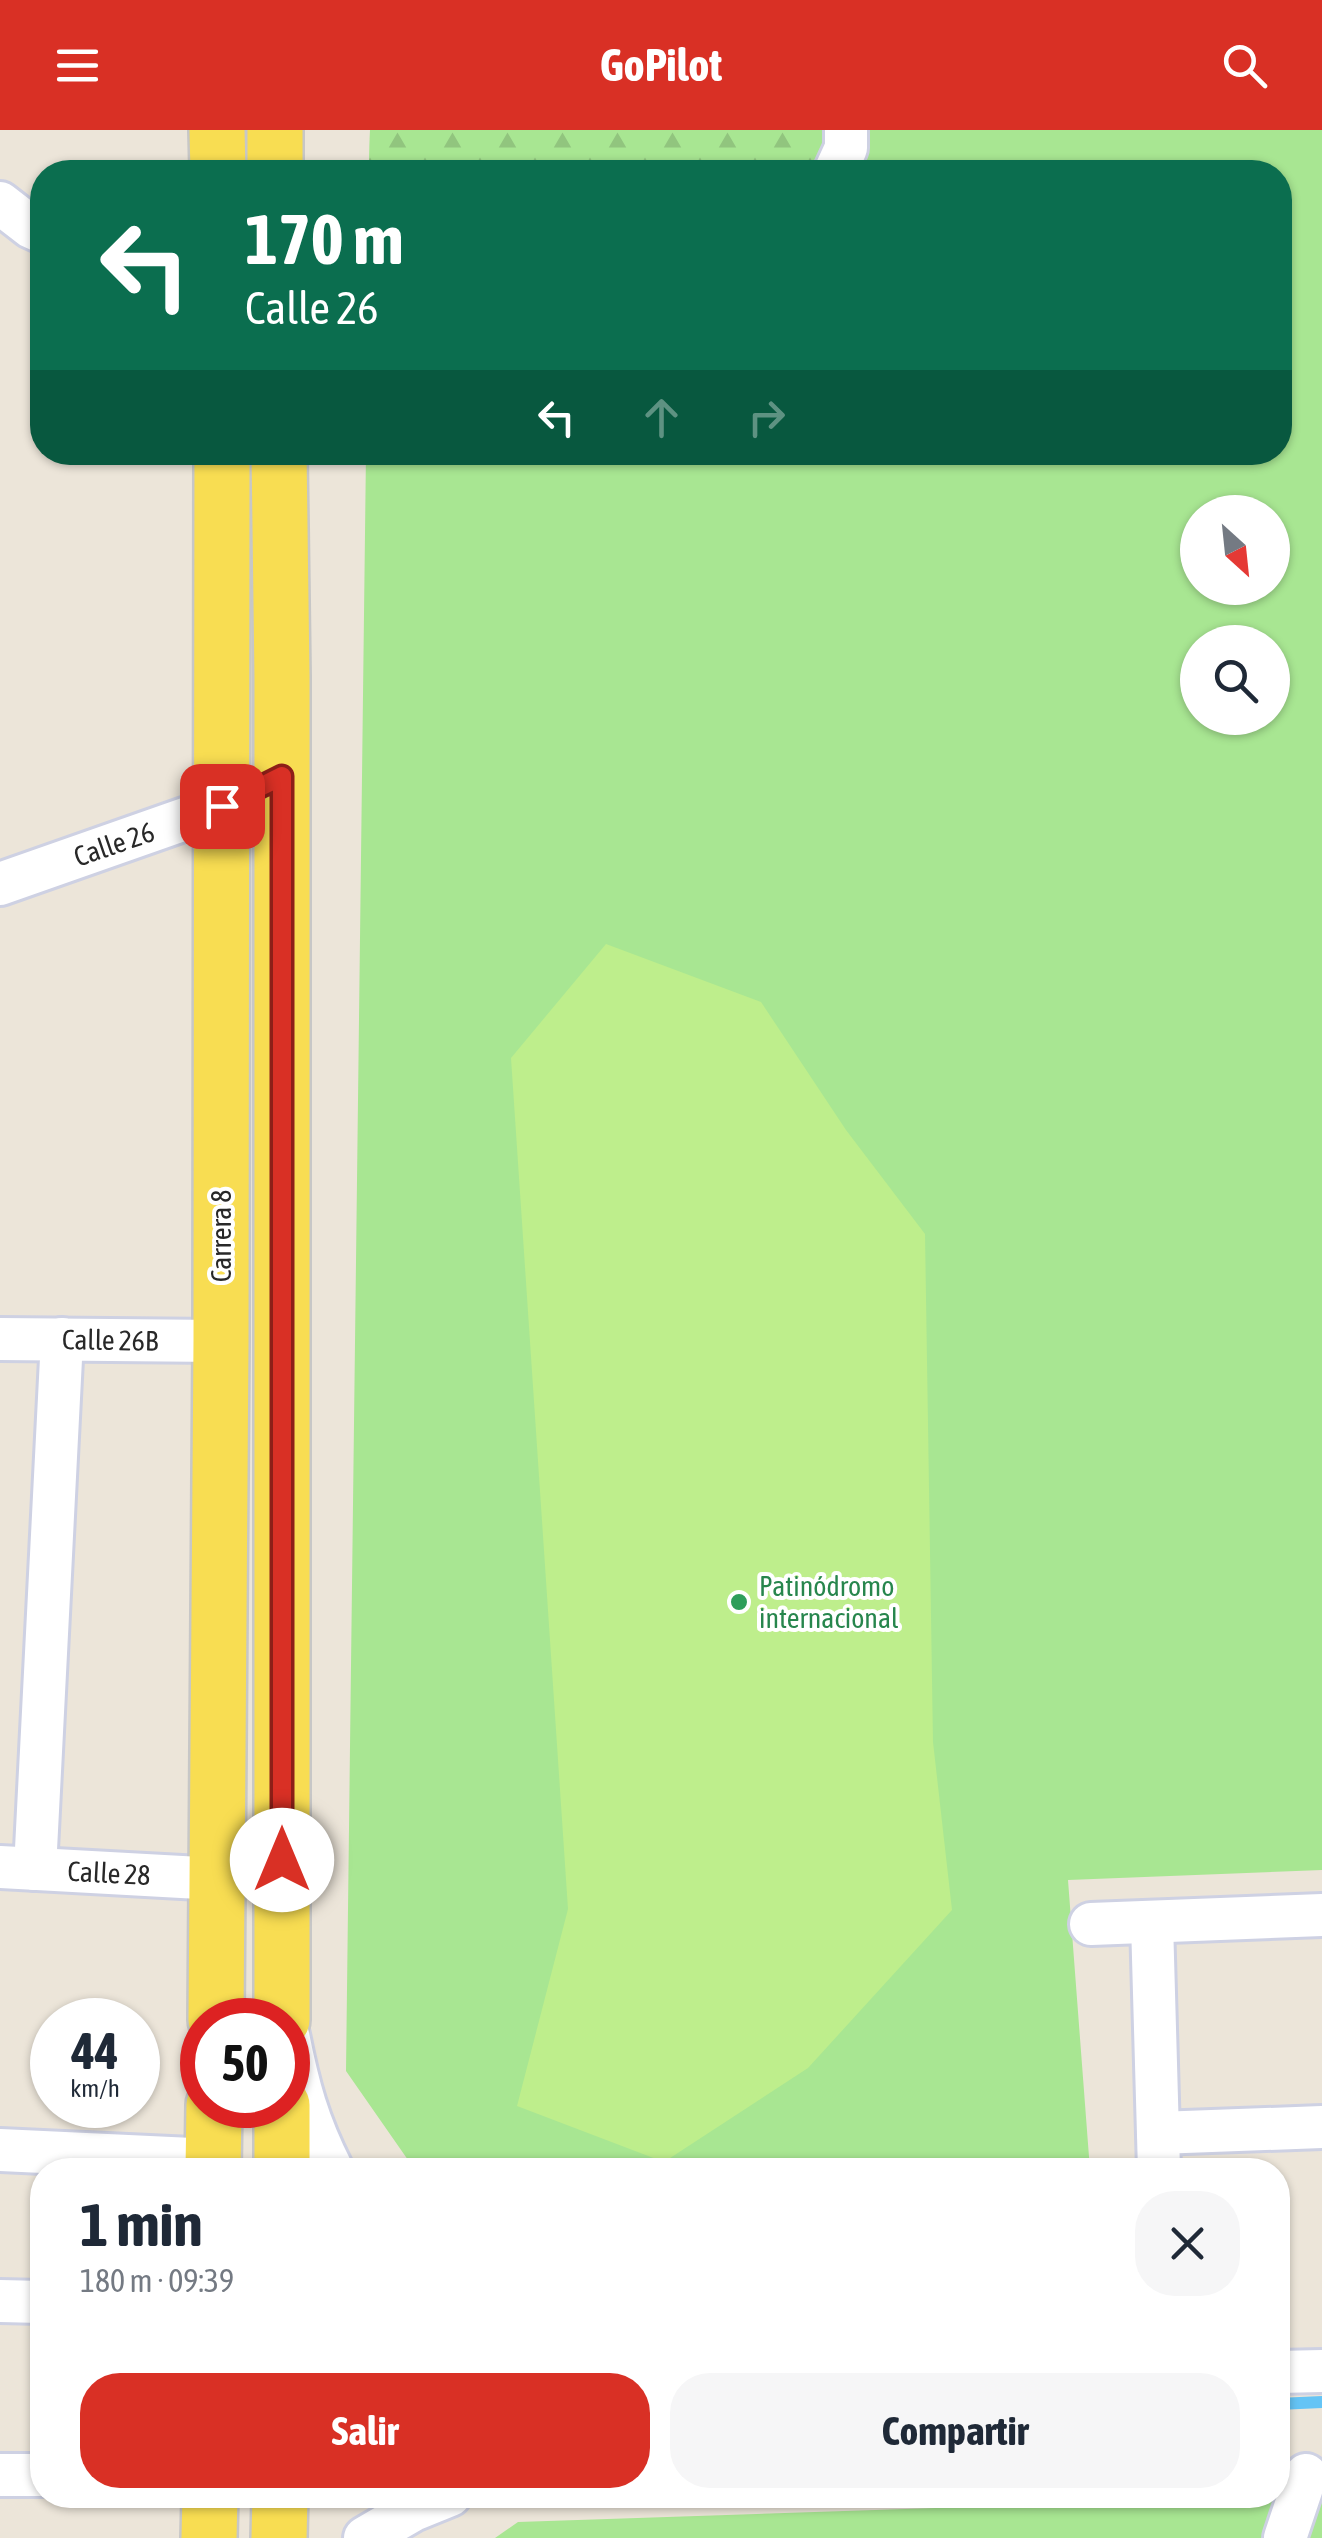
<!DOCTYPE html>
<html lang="es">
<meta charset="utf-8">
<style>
body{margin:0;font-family:"Asap Condensed",sans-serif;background:#f6f6f7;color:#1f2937;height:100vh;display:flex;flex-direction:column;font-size:38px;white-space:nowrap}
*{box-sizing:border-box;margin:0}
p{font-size:32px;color:#747a83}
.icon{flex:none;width:55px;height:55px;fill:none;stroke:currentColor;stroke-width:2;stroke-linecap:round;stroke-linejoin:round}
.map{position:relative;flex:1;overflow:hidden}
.details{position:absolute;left:30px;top:2028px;width:1260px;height:350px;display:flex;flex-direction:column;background:#fff;border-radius:40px;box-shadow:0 2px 8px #0004}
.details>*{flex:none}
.guide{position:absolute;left:30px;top:30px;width:1262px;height:305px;border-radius:40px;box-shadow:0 2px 8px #0004;background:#0b6e4f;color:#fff;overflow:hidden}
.needle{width:65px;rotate:153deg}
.buttons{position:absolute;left:1180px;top:365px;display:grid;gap:20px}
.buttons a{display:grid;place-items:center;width:110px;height:110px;border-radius:50%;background:#fff;box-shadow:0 2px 8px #0004;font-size:50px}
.speed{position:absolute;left:30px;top:1868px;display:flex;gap:20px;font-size:50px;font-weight:700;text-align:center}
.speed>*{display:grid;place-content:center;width:130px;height:130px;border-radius:50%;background:#fff;box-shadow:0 2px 8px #0004;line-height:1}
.speed small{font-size:25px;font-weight:400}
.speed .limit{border:15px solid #d22;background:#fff;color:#111}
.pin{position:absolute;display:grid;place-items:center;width:85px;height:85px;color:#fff;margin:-42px;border-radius:20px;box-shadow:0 5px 15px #0006}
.me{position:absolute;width:110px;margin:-55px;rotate:0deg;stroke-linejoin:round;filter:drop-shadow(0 0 8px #0008)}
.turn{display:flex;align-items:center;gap:35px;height:210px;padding:0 50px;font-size:45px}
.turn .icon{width:130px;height:130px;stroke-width:2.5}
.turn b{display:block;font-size:70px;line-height:85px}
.lanes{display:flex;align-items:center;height:95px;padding:0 50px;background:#0003;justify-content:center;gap:50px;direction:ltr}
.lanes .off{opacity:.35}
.round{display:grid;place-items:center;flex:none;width:105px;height:105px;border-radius:40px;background:#f6f6f7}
.headline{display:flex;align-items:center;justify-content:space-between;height:170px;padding:0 50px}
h1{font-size:60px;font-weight:700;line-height:75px}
.action{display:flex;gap:20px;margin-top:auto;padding:20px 50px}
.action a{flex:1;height:115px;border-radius:40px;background:#d93025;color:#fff;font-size:40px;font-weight:700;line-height:115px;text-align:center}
.action a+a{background:#f6f6f7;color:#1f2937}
header{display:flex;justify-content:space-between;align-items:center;height:130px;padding:0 50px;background:#d93025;color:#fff;font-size:45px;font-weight:700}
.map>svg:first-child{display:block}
</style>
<header><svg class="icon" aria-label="menu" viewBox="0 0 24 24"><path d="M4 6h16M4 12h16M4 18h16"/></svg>GoPilot<svg class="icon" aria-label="search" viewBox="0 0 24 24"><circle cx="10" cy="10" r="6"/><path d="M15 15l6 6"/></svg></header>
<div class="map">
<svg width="1322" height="2408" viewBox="0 0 1322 2408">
<defs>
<pattern id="forest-firs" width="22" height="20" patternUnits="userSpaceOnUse" patternTransform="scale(2.5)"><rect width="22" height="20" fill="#a8e692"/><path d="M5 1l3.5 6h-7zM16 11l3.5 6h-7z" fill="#91c57e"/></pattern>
</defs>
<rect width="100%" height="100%" fill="#ece5d9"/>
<g fill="#a8e692" fill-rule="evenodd">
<path d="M370,0h952v1740l-254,10 22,290h-675l-69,-99 20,-1618 914,-1v-280h-911zM1198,382h74v76h-74zM1198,512h74v76h-74z"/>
<path d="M1322,2365v43h-827l23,-16z"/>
</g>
<path fill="url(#forest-firs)" d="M370,0h460l-3,42h-366l-92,-6z"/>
<path fill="#beee8c" d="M606,814l155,58 85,128 79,104 8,508 19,168 -144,158 -144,94 -147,-56 51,-197 -57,-851z"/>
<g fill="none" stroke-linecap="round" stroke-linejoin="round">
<path stroke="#65c4f5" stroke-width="12" d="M1278,2274l44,-2"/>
<defs>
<g id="minor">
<path d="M835,42l11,-24v-18"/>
<path d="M0,73l31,24 11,5"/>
<path d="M0,754l222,-78 60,-30"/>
<path d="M0,1209l221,2"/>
<path d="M0,1737l218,12"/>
<path d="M35,1739l27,-530"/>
<path d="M1152,1792l7,248"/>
<path d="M1091,1794l231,-9"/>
<path d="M288,1905c10,51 20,88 44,135"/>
<path d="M1158,2003l164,-6"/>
<path d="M0,2020l213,10"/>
<path d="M0,2171l42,1"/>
<path d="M1278,2242l44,-1"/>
<path d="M0,2345h42"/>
<path d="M365,2408l48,-28 37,-15"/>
<path d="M1285,2408l21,-63"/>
</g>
<g id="major">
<path d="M217,0l1,42"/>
<path d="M275,0v42"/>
<path d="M279,322l3,225v1343"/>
<path d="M216,1890l5,-679 1,-889"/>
<path d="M213,2040l1,-65"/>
<path d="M282,2040v-65"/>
<path d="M209,2408l1,-43"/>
<path d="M279,2408l1,-43"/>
</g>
</defs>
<use href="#minor" stroke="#ced1e3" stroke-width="48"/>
<use href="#major" stroke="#c7c7c7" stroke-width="60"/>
<use href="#minor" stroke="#fff" stroke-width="42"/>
<use href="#major" stroke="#f8dd52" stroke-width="55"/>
</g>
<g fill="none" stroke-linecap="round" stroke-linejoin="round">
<defs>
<path id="route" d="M222,676l60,-30v1084"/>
</defs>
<use href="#route" stroke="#8d1f18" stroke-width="25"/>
<use href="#route" stroke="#d93025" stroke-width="18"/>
</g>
<circle fill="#2e9e5b" stroke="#fff" stroke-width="4" cx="739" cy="1472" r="10"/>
<g text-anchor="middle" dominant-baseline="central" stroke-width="8" stroke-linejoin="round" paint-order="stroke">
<g font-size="28" fill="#282828" stroke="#fff">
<text transform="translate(114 714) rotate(-19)">Calle 26</text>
<text transform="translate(221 1106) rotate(-90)">Carrera 8</text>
<text transform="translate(110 1210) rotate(1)">Calle 26B</text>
<text transform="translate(109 1743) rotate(3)">Calle 28</text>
</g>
<g font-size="28" fill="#27864d" stroke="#fff" text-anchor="start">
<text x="759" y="1456">Patinódromo<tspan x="759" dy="32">internacional</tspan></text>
</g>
</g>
</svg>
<div class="buttons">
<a><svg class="needle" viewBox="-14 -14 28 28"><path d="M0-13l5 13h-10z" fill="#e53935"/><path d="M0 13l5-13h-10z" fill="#747a83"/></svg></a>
<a><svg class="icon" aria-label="search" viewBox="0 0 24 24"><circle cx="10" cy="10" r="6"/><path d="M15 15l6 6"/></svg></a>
</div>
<div class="speed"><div>44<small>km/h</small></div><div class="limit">50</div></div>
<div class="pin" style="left:222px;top:676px;background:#d93025"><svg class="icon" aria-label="arrive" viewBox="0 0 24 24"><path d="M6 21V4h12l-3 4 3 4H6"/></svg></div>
<svg class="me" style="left:282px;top:1730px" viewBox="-20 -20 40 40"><circle r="19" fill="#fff"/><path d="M0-13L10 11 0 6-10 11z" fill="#d93025"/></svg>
<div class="guide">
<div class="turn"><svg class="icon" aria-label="left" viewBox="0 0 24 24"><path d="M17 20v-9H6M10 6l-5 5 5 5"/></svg><div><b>170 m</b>Calle 26</div></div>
<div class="lanes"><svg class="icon" aria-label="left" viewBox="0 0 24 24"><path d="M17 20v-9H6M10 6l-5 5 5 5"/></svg><svg class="icon off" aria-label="ahead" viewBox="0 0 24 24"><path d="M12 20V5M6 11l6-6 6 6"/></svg><svg class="icon off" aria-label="right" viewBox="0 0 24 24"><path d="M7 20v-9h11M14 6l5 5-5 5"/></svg></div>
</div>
<section class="details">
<div class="headline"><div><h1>1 min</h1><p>180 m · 09:39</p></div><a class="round"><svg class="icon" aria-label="close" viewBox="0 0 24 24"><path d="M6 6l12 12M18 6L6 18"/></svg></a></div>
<div class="action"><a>Salir</a><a>Compartir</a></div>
</section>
</div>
